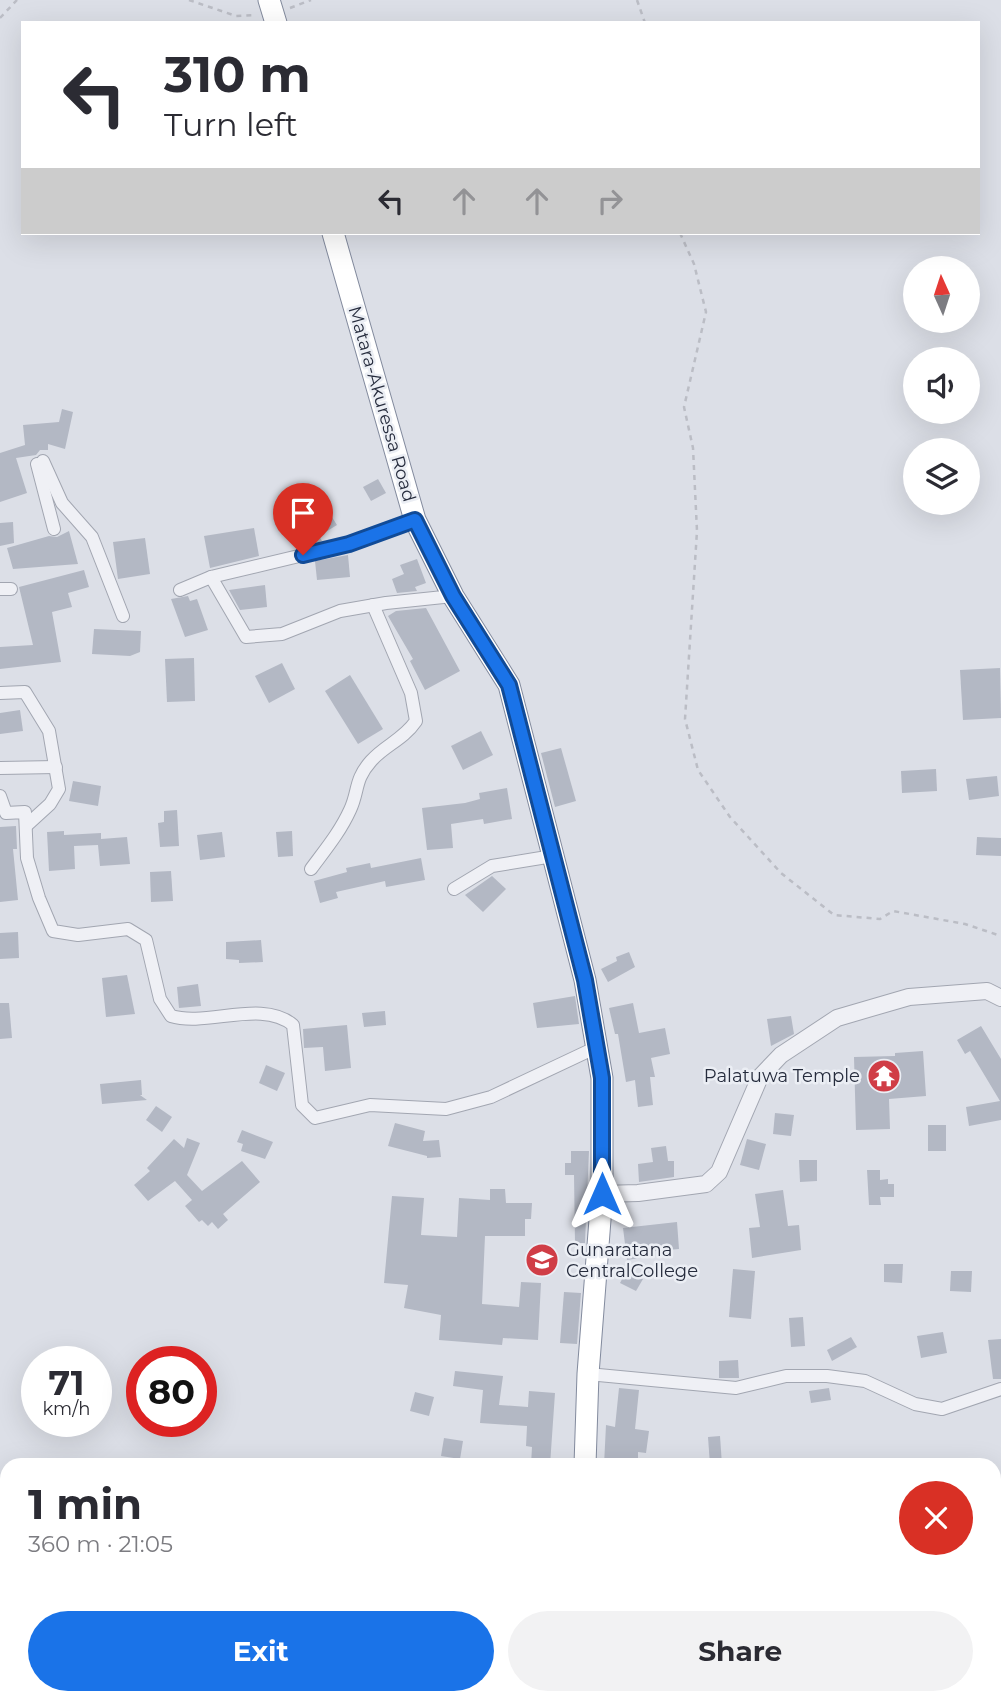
<!DOCTYPE html>
<meta charset="utf-8">
<style>
body{margin:0;font-family:Montserrat,sans-serif;background:#f2f2f3;color:#2b2b33;height:100vh;display:flex;flex-direction:column;font-size:26px;white-space:nowrap}
*{box-sizing:border-box;margin:0}
p{font-size:23px;color:#7c7c81}
.icon{flex:none;width:38px;height:38px;fill:none;stroke:currentColor;stroke-width:2;stroke-linecap:round;stroke-linejoin:round}
.map{position:relative;flex:1;overflow:hidden}
.sheet{position:absolute;left:0px;top:1458px;width:1001px;height:247px;display:flex;flex-direction:column;background:#fff;border-radius:21px 21px 0 0;box-shadow:0 7px 28px #0002}
.sheet>*{flex:none}
.banner{position:absolute;left:21px;top:21px;width:959px;height:214px;border-radius:0px;box-shadow:0 7px 28px #0002;background:#fff;color:#2b2b33;overflow:hidden}
.needle{width:46px;rotate:357deg}
.controls{position:absolute;left:903px;top:256px;display:grid;gap:14px}
.controls a{display:grid;place-items:center;width:77px;height:77px;border-radius:50%;background:#fff;box-shadow:0 7px 28px #0002;font-size:35px}
.speed{position:absolute;left:21px;top:1346px;display:flex;gap:14px;font-size:35px;font-weight:700;text-align:center}
.speed>*{display:grid;place-content:center;width:91px;height:91px;border-radius:50%;background:#fff;box-shadow:0 7px 28px #0002;line-height:1}
.speed small{font-size:18px;font-weight:400}
.speed .limit{border:10px solid #d22;background:#fff;color:#111}
.pin{position:absolute;display:grid;place-items:center;width:60px;height:60px;color:#fff;margin:-72px -30px;border-radius:50% 50% 50% 0;rotate:-45deg;box-shadow:0 0 7px #0007}
.pin .icon{rotate:45deg}
.me{position:absolute;width:77px;margin:-38px;rotate:0deg;stroke-linejoin:round;filter:drop-shadow(0 0 5px #0008)}
.turn{display:flex;align-items:center;gap:24px;height:147px;padding:0 28px;font-size:32px}
.turn .icon{width:91px;height:91px;stroke-width:2.5}
.turn b{display:block;font-size:49px;line-height:60px}
.lanes{display:flex;align-items:center;height:66px;padding:0 28px;background:#0003;justify-content:center;gap:35px;direction:ltr}
.lanes .off{opacity:.35}
.round{display:grid;place-items:center;flex:none;width:74px;height:74px;border-radius:37px;background:#f2f2f3}
.overview{display:flex;align-items:center;justify-content:space-between;height:119px;padding:0 28px}
h1{font-size:42px;font-weight:700;line-height:52px}
.cta{display:flex;gap:14px;margin-top:auto;padding:14px 28px}
.cta a{flex:1;height:80px;border-radius:42px;background:#1a73e8;color:#fff;font-size:28px;font-weight:700;line-height:80px;text-align:center}
.cta a+a{background:#f2f2f3;color:#2b2b33}
.map>svg:first-child{display:block}
</style>
<div class="map">
<svg width="1001" height="1703" viewBox="0 0 1001 1703">
<rect width="100%" height="100%" fill="#dcdfe7"/>
<g fill="#b3b8c4">
<path d="M62,409l11,3 -8,37 -17,-5v6h-8l-4,5 -20,3 11,35 -27,9v-49l25,-8 -2,-20 36,-3z"/>
<path d="M378,479l8,14 -15,8 -8,-14z"/>
<path d="M323,503l14,22 -18,11 3,5 -9,3v-4l-9,5 -7,-12 11,-7 -3,-11z"/>
<path d="M13,522l1,21 -14,3v-23z"/>
<path d="M254,528l5,28 -49,12 -6,-32z"/>
<path d="M69,531l9,33 -65,5 -6,-21 42,-12 8,1z"/>
<path d="M145,538l5,36 -32,5 -5,-37z"/>
<path d="M348,555l2,22 -33,3 -2,-19z"/>
<path d="M417,559l9,24 -11,4 2,4 -20,2 -5,-14 12,-5 -4,-9z"/>
<path d="M84,570l5,17 -21,6 4,14 -20,5 9,50 -61,7v-22l33,-2 -14,-58z"/>
<path d="M265,585l2,22 -27,3 -11,-20z"/>
<path d="M188,596l2,5 7,-2 11,31 -23,7 -14,-38z"/>
<path d="M426,608l34,63 -35,19 -15,-29 3,-2 -25,-43 8,-5z"/>
<path d="M94,629l47,2 -1,21 -10,4 -38,-2z"/>
<path d="M194,658l1,43 -28,1 -2,-43z"/>
<path d="M282,663l13,26 -26,14 -14,-27z"/>
<path d="M1000,668l1,50 -38,2 -3,-50z"/>
<path d="M350,675l33,54 -25,15 -33,-53z"/>
<path d="M20,710l3,21 -23,3v-21z"/>
<path d="M481,731l12,24 -30,15 -12,-24z"/>
<path d="M561,748l15,53 -21,6 -14,-54z"/>
<path d="M936,769l1,22 -35,2 -1,-22z"/>
<path d="M997,776l2,20 -30,4 -3,-21z"/>
<path d="M73,781l28,5 -3,20 -29,-5z"/>
<path d="M507,788l5,31 -28,5 -1,-5 -32,5 2,24 -26,2 -5,-42 43,-5 15,-4 -1,-6z"/>
<path d="M177,810l2,36 -19,1 -2,-24 6,-1v-11z"/>
<path d="M16,826l1,23h-4l5,51 -18,2v-75z"/>
<path d="M64,831v4l37,-2v6l26,-2 3,27 -30,2 -2,-21 -24,1 1,23 -26,2 -2,-39z"/>
<path d="M292,831l1,25 -15,1 -2,-25z"/>
<path d="M222,832l3,25 -25,3 -3,-25z"/>
<path d="M977,837l24,1v18l-25,-1z"/>
<path d="M421,858l4,22 -39,7 -1,-6 -49,11 2,6 -18,5 -6,-22 33,-9 -1,-4 24,-5 1,5z"/>
<path d="M171,871l2,30 -22,1 -1,-30z"/>
<path d="M492,876l14,13 -23,23 -18,-17z"/>
<path d="M18,932l1,26 -19,1v-26z"/>
<path d="M261,940l2,22 -24,1v-3l-13,-1v-17z"/>
<path d="M629,952l6,15 -27,15 -7,-13 16,-8 -1,-4z"/>
<path d="M127,975l8,39 -29,3 -4,-39z"/>
<path d="M198,984l3,22 -22,2 -2,-21z"/>
<path d="M575,996l4,28 -42,4 -4,-25z"/>
<path d="M0,1003h9l3,35 -12,1z"/>
<path d="M633,1003l6,30 26,-5 5,26 -19,4 4,19h-5l3,28 -15,2 -3,-27 -9,2 -8,-48h-3l-6,-26z"/>
<path d="M385,1011l1,14 -22,2 -2,-14z"/>
<path d="M791,1016l3,18 -23,12 -4,-27z"/>
<path d="M347,1025l4,43 -26,3 -2,-24 -19,1 -1,-19z"/>
<path d="M981,1026l20,33v61l-32,6 -3,-19 34,-6 -30,-50 -5,3 -8,-14z"/>
<path d="M923,1051l3,45 -37,3 1,30 -34,1 -2,-73 41,-1v-3z"/>
<path d="M266,1065l19,8 -8,18 -18,-8z"/>
<path d="M141,1080l1,15h-2l7,5 -45,4 -2,-20z"/>
<path d="M156,1106l16,11 -10,15 -16,-12z"/>
<path d="M775,1113l19,2 -3,21 -18,-2z"/>
<path d="M395,1123l30,8 -2,10 16,-1 2,17 -14,1v-2l-39,-10z"/>
<rect x="928" y="1125" width="18" height="26"/>
<path d="M242,1130l31,12 -8,17 -24,-8 2,-7 -6,-2z"/>
<path d="M187,1138l13,5 -13,32 15,16 40,-30 18,21 -37,32 5,6 -10,9 -6,-7 -4,4 -6,-6 -3,2 -14,-16 7,-6 -17,-19 -27,20 -14,-16 16,-14 -3,-3 27,-29 10,9z"/>
<path d="M747,1139l19,5 -7,26 -19,-5z"/>
<path d="M666,1146l2,15h6v16l-35,5 -1,-18 15,-2 -2,-14z"/>
<path d="M571,1151h18l-4,92h-10l-1,-68h-9v-12h6z"/>
<path d="M799,1160h18v21l-17,1z"/>
<path d="M867,1170h13v10l8,-1v5h6v13h-14l1,8h-12z"/>
<path d="M490,1189h15l1,14h26l-1,16h-6v17h-40l-3,68 37,3 2,-25 20,1 -3,57 -35,-2 -1,7 -63,-5 2,-25 -37,-7 4,-23 -24,-2 8,-87 32,2 -3,37 36,2 2,-39 31,2z"/>
<path d="M783,1190l5,36 11,-1 2,25 -49,8 -3,-30 11,-1 -5,-33z"/>
<path d="M677,1222l2,27 -34,3 1,5 -19,3 -4,-32z"/>
<path d="M884,1264h19l-1,19 -18,-1z"/>
<path d="M733,1269l22,2 -4,48 -22,-2z"/>
<path d="M627,1270l16,9 -7,12 -16,-8z"/>
<path d="M951,1271h21l-1,21 -21,-1z"/>
<path d="M564,1292l17,1 -4,51 -17,-1z"/>
<path d="M803,1317l2,29 -14,1 -2,-29z"/>
<path d="M943,1332l4,21 -26,5 -4,-22z"/>
<path d="M851,1337l6,10 -25,14 -5,-11z"/>
<path d="M1001,1339v40h-8l-5,-39z"/>
<path d="M738,1360l1,18h-20v-17z"/>
<path d="M455,1371l48,5 -4,29 29,2 1,-16 26,2 -5,72h-19l1,-18 -6,-1 1,-20 -47,-3 3,-33 -30,-4z"/>
<path d="M619,1388l20,2 -4,39 14,2 -3,22 -8,-1v13h-34l2,-40 9,2z"/>
<path d="M829,1388l2,12 -20,3 -2,-12z"/>
<path d="M415,1392l19,5 -5,19 -19,-5z"/>
<path d="M720,1436l2,29h-12l-2,-28z"/>
<path d="M444,1438l19,3 -3,18 -19,-3z"/>
</g>
<g fill="none" stroke-linecap="round" stroke-linejoin="round">
<defs>
<g id="minor">
<path d="M43,461l19,42 30,34 31,79"/>
<path d="M37,464l17,65"/>
<path d="M211,577l138,-33 66,-24"/>
<path d="M0,589h11"/>
<path d="M180,590l31,-13 35,60 36,-3 58,-23 46,-8 67,-7"/>
<path d="M0,693l25,-1 24,39 10,58 -9,15 -23,21"/>
<path d="M0,768l56,-1"/>
<path d="M0,796l6,17 19,-1 2,46 12,40 14,33 25,4 50,-6 18,11 14,59 11,17c36,11 91,-17 122,9l9,80 13,13 55,-13 76,4 45,-12 106,-50"/>
<path d="M311,869c14,-19 29,-37 39,-59 9,-19 4,-30 21,-49 14,-16 32,-21 45,-40l-5,-28 -38,-88"/>
<path d="M454,889l38,-23 61,-10"/>
<path d="M588,1374l148,14 50,-12h41l38,5 50,23 27,5 59,-20"/>
</g>
<path id="tertiary" d="M602,1194l36,-1 68,-9 13,-12 41,-95 21,-22 56,-37 72,-21 78,-6 14,7"/>
<g id="trunk">
<path d="M269,0l7,23"/>
<path d="M333,233l82,287 38,76 56,89 76,295 17,98v116l-14,180 -3,91"/>
<path d="M552,1703l2,-5"/>
</g>
</defs>
<use href="#minor" stroke="#a2a6b1" stroke-width="14"/>
<use href="#tertiary" stroke="#a2a6b1" stroke-width="18"/>
<use href="#trunk" stroke="#838b9e" stroke-width="23"/>
<g stroke="#bbbdc5" stroke-width="2.5" stroke-dasharray="5 5" stroke-linecap="butt">
<path d="M189,0l47,16 18,-1"/>
<path d="M637,0l8,23"/>
<path d="M290,8l21,-8"/>
<path d="M0,18l17,-18"/>
<path d="M680,233l14,31 12,48 -22,95 9,41 4,83 -12,188 13,51 32,47 51,56 53,42 46,4 13,-8 72,13 36,12"/>
</g>
<use href="#minor" stroke="#eff0f5" stroke-width="12"/>
<use href="#tertiary" stroke="#eff0f5" stroke-width="16"/>
<use href="#trunk" stroke="#fff" stroke-width="21"/>
</g>
<g fill="none" stroke-linecap="round" stroke-linejoin="round">
<defs>
<path id="route" d="M303,555l46,-11 66,-24 38,76 56,89 76,295 17,98v116"/>
</defs>
<use href="#route" stroke="#114b97" stroke-width="18"/>
<use href="#route" stroke="#1a73e8" stroke-width="12"/>
</g>
<defs>
<symbol id="temple-disc" viewBox="-11 -11 22 22"><circle r="9.5" fill="#d03d46" stroke="#ebeef4"/><path d="M0-6L5-2H3V0L6.5 2.5H4V6H1.5V3h-3V6H-4V2.5H-6.5L-3 0V-2H-5Z" fill="#fff"/></symbol>
<symbol id="school-disc" viewBox="-11 -11 22 22"><circle r="9.5" fill="#d03d46" stroke="#ebeef4"/><path d="M0-5L7-2L0 1L-7-2ZM-4 1L0 2.5L4 1V4Q0 6-4 4Z" fill="#fff"/></symbol>
</defs>
<g fill-rule="evenodd">
<use href="#temple-disc" x="865" y="1057" width="38" height="38"/>
<use href="#school-disc" x="523" y="1241" width="38" height="38"/>
</g>
<g text-anchor="middle" dominant-baseline="central" stroke-width="5" stroke-linejoin="round" paint-order="stroke">
<g font-size="18" fill="#262c3d" stroke="#ebeef4">
<text transform="translate(382 404) rotate(74)">Matara-Akuressa Road</text>
</g>
<g font-size="18" fill="#262c3d" stroke="#ebeef4" text-anchor="end">
<text x="860" y="1076">Palatuwa Temple</text>
<text x="566" y="1250" text-anchor="start">Gunaratana<tspan x="566" dy="21">CentralCollege</tspan></text>
</g>
</g>
</svg>
<div class="controls">
<a><svg class="needle" viewBox="-14 -14 28 28"><path d="M0-13l5 13h-10z" fill="#e53935"/><path d="M0 13l5-13h-10z" fill="#7c7c81"/></svg></a>
<a><svg class="icon" aria-label="sound" viewBox="0 0 24 24"><path d="M4 9h4l5-4v14l-5-4H4zM17 9q2 3 0 6"/></svg></a>
<a><svg class="icon" aria-label="layers" viewBox="0 0 24 24"><path d="M12 4l9 5-9 5-9-5zM3 14l9 5 9-5"/></svg></a>
</div>
<div class="speed"><div>71<small>km/h</small></div><div class="limit">80</div></div>
<div class="pin" style="left:303px;top:555px;background:#d93025"><svg class="icon" aria-label="arrive" viewBox="0 0 24 24"><path d="M6 21V4h12l-3 4 3 4H6"/></svg></div>
<svg class="me" style="left:602px;top:1194px" viewBox="-20 -20 40 40"><path d="M0-17L14 15 0 8-14 15z" fill="#1a73e8" stroke="#fff" stroke-width="4"/></svg>
<div class="banner">
<div class="turn"><svg class="icon" aria-label="left" viewBox="0 0 24 24"><path d="M17 20v-9H6M10 6l-5 5 5 5"/></svg><div><b>310 m</b>Turn left</div></div>
<div class="lanes"><svg class="icon" aria-label="left" viewBox="0 0 24 24"><path d="M17 20v-9H6M10 6l-5 5 5 5"/></svg><svg class="icon off" aria-label="ahead" viewBox="0 0 24 24"><path d="M12 20V5M6 11l6-6 6 6"/></svg><svg class="icon off" aria-label="ahead" viewBox="0 0 24 24"><path d="M12 20V5M6 11l6-6 6 6"/></svg><svg class="icon off" aria-label="right" viewBox="0 0 24 24"><path d="M7 20v-9h11M14 6l5 5-5 5"/></svg></div>
</div>
<section class="sheet">
<div class="overview"><div><h1>1 min</h1><p>360 m · 21:05</p></div><a class="round" style="background:#d93025;color:#fff"><svg class="icon" aria-label="close" viewBox="0 0 24 24"><path d="M6 6l12 12M18 6L6 18"/></svg></a></div>
<div class="cta"><a>Exit</a><a>Share</a></div>
</section>
</div>
